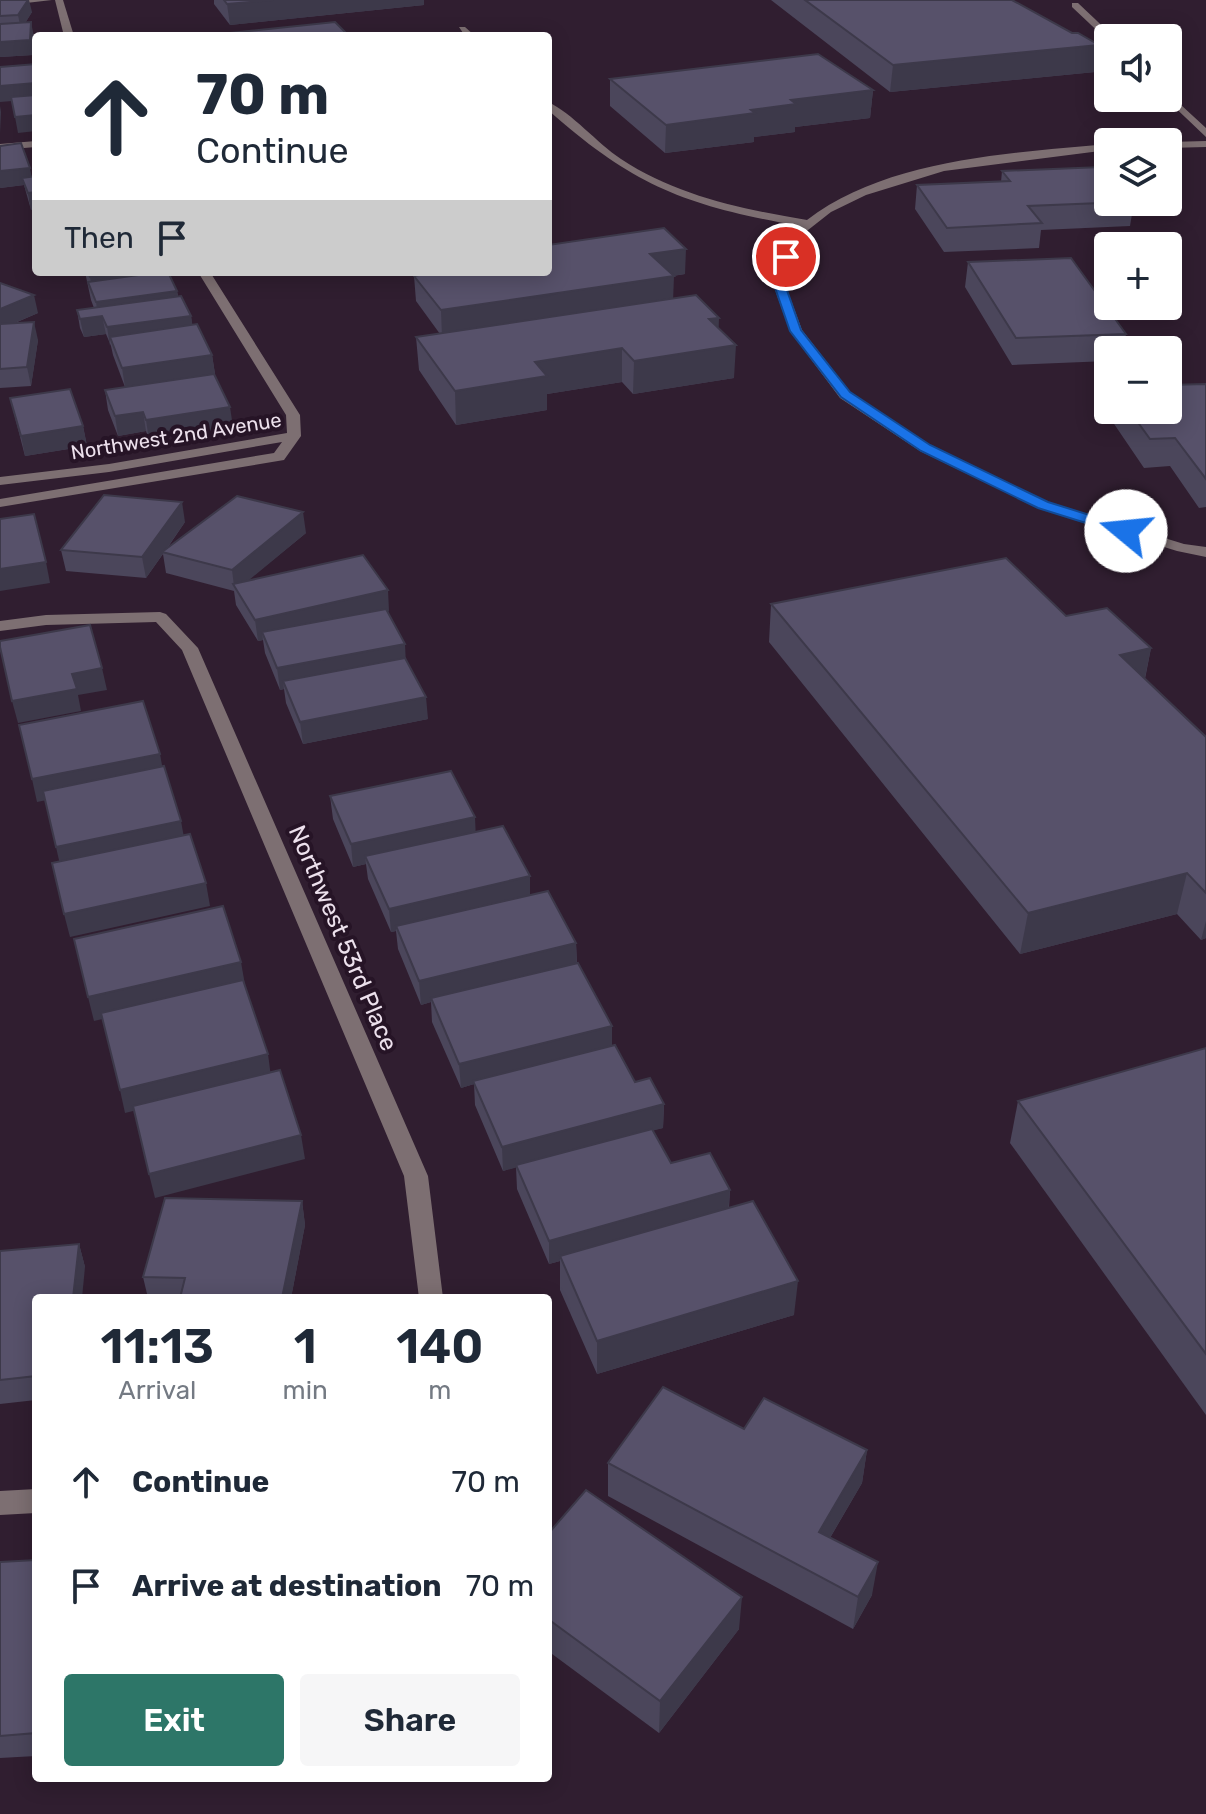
<!DOCTYPE html>
<meta charset="utf-8">
<style>
body{margin:0;font-family:Rubik,sans-serif;background:#f6f6f7;color:#1f2937;height:100vh;display:flex;flex-direction:column;font-size:30px;white-space:nowrap}
*{box-sizing:border-box;margin:0}
p{font-size:26px;color:#747a83}
.icon{flex:none;width:44px;height:44px;fill:none;stroke:currentColor;stroke-width:2;stroke-linecap:round;stroke-linejoin:round}
.map{position:relative;flex:1;overflow:hidden}
.drawer{position:absolute;left:32px;top:1294px;width:520px;height:488px;display:flex;flex-direction:column;background:#fff;border-radius:8px;box-shadow:0 4px 20px #0003}
.drawer>*{flex:none}
.top-card{position:absolute;left:32px;top:32px;width:520px;height:244px;border-radius:8px;box-shadow:0 4px 20px #0003;background:#fff;color:#1f2937;overflow:hidden}
.buttons{position:absolute;left:1094px;top:24px;display:grid;gap:16px}
.buttons a{display:grid;place-items:center;width:88px;height:88px;border-radius:8px;background:#fff;box-shadow:0 4px 20px #0003;font-size:40px}
.pin{position:absolute;display:grid;place-items:center;width:68px;height:68px;color:#fff;margin:-34px;border:4px solid #fff;border-radius:50%;box-shadow:0 2px 8px #0007}
.me{position:absolute;width:88px;margin:-44px;rotate:287deg;stroke-linejoin:round;filter:drop-shadow(0 0 6px #0008)}
.turn{display:flex;align-items:center;gap:28px;height:168px;padding:0 32px;font-size:36px}
.turn .icon{width:104px;height:104px;stroke-width:2.5}
.turn b{display:block;font-size:56px;line-height:68px}
.then{display:flex;align-items:center;height:76px;padding:0 32px;background:#0003;gap:16px;font-size:30px}
.eta{display:flex;justify-content:space-evenly;align-items:center;height:136px;text-align:center}
.eta b{font-size:48px;font-weight:600;line-height:56px}
.cta{display:flex;gap:16px;margin-top:auto;padding:16px 32px}
.cta a{flex:1;height:92px;border-radius:8px;background:#2d7668;color:#fff;font-size:32px;font-weight:600;line-height:92px;text-align:center}
.cta a+a{background:#f6f6f7;color:#1f2937}
ul{padding:0;list-style:none}
li{display:flex;align-items:center;gap:24px;height:104px;padding:0 32px}
li div{flex:1}
li b{display:block;font-size:30px}
li em{font-style:normal}
.map>svg:first-child{display:block}
</style>
<div class="map">
<svg width="1206" height="1814" viewBox="0 0 1206 1814">
<rect width="100%" height="100%" fill="#301e30"/>
<g fill="none" stroke-linecap="round" stroke-linejoin="round">
<g fill="#7d6f72" fill-rule="evenodd">
<path d="M0,0h52l-52,6z"/>
<path d="M55,0h8l11,36h-10z"/>
<path d="M1072,3h6l37,35 -8,2 -35,-33z"/>
<path d="M459,27h6l10,9h-10z"/>
<path d="M1168,93l38,35v9l-41,-39h3z"/>
<path d="M548,102c24,11 49,41 73,57 56,37 121,50 186,61 79,-61 205,-67 301,-76v6l-164,21 -78,24 -35,17 -28,22 -21,42 20,54 48,62 80,53 118,57 136,42 22,3v10l-29,-6 -139,-43 -118,-57 -80,-53 -50,-67 -20,-55 16,-34 14,-16c-113,-20 -165,-39 -252,-116z"/>
<path d="M36,141v6l-36,3v-6z"/>
<path d="M1206,141v6l-38,1v-6z"/>
<path d="M198,272h12l90,143 1,21 -17,24 -284,47v-8l274,-46 8,-11 -173,30 -109,13v-8l109,-13 178,-31 -1,-18z"/>
<path d="M160,612l6,2 32,34 230,528 15,122h-24l-15,-122 -222,-526 -26,-28 -110,3 -46,6v-10l46,-6z"/>
<path d="M36,1489v24l-36,2v-24z"/>
</g>
</g>
<g fill="#4b465b">
<path d="M0,0l32,12 -7,11 9,14 -1,18 -33,2z"/>
<path d="M214,0h210v5l-194,20 -16,-21z"/>
<path d="M771,0h241l60,33 27,12 -4,27 -205,20z"/>
<path d="M610,79l263,11 -3,28 -75,9v5l-41,5v5l-89,11 -55,-47z"/>
<path d="M21,143l10,67 -7,-25 -24,3z"/>
<path d="M1002,171l132,31 -4,24 -89,4 -2,18 -95,4 -29,-43 2,-24 84,-3z"/>
<path d="M968,262l158,72 -3,16h-15v11l-96,4 -47,-78z"/>
<path d="M85,272h83l9,19 1,5 13,20 1,9 20,30 3,19 -90,13 -12,-32 -2,-9 -5,-12 -22,3 -4,-9 -3,-18 17,-2 -3,-8z"/>
<path d="M425,272l260,2 -12,2v23l46,29 15,50 -101,16 -11,-12 -75,12v16l-91,15 -37,-55 -3,-33 24,-3 -24,-33 -2,-25 11,-2z"/>
<path d="M0,283l38,30 -23,10 23,17 -7,46 -31,2z"/>
<path d="M1206,384v123l-7,1 -29,-42 -26,2 -36,-53 1,-5h59z"/>
<path d="M105,390l128,37 -84,13 -3,-9 -28,5 -10,-26z"/>
<path d="M10,398l73,28 4,20 -62,10z"/>
<path d="M185,522l-19,28 140,-17 -58,47 141,31h-1l40,108 -125,25 -17,-41 -2,-14 -4,1 -15,-37 -2,-13 -5,1 -22,-36 -2,-14 -68,-18 -3,-19 -17,24 -80,-7 -5,-21z"/>
<path d="M771,604l295,12 85,32 -6,31 61,58v201l-5,2 -24,-26 -157,40 -251,-312z"/>
<path d="M330,796l145,36 55,44v19l46,48 1,20 35,63v20l23,36 29,22 -1,24 -10,2 18,33 59,27 -1,18 65,107 -197,59 -37,-84v-29l-11,3 -32,-75 -1,-22 -13,4 -28,-66 -1,-21 -13,4 -29,-66 -1,-20 -10,3 -23,-56 -2,-18 -5,1 -23,-53 -2,-15 -13,3 -20,-48z"/>
<path d="M1206,1048v367l-196,-272 8,-42z"/>
<path d="M302,1201l3,24 -14,73h-143l-5,-21z"/>
<path d="M79,1244l6,23 -49,31v102l-36,4v-153z"/>
<path d="M867,1450l-5,33 -32,55 42,57 -19,34 -245,-133v-33z"/>
<path d="M548,1534l191,95 -80,104 -111,-82z"/>
<path d="M36,1560v196l-36,2v-196z"/>
</g>
<g fill="#3d394a">
<path d="M28,0h1l3,12 -11,18 -3,-15z"/>
<path d="M273,0h151v5l-194,20 -3,-21z"/>
<path d="M31,22l3,15 -1,18 -33,2v-15z"/>
<path d="M1099,45l-4,27 -205,20 3,-27z"/>
<path d="M36,83v16l-36,3v-16z"/>
<path d="M873,90l-3,28 -75,9v5l-41,5v5l-89,11 1,-28 85,-15 40,-10z"/>
<path d="M0,106l1,6 -1,21z"/>
<path d="M36,115v16l-18,2 -3,-16z"/>
<path d="M30,168l3,16 -11,-6 2,7 -24,3v-17z"/>
<path d="M36,192v17l-5,1 -3,-17z"/>
<path d="M686,249l-1,25 -35,5v-25z"/>
<path d="M128,272h37l-72,23 -3,-18z"/>
<path d="M674,276l-1,26 -231,35 -1,-27z"/>
<path d="M177,291l3,18 -78,7 4,18 -22,3 -4,-18 18,-3 -2,-14z"/>
<path d="M34,295l4,18 -38,16v-20z"/>
<path d="M191,316l3,18 -84,3v9l-3,-19z"/>
<path d="M719,318l-1,30 18,-3 -2,33 -101,16 1,-33 75,-42z"/>
<path d="M34,322l4,18 -7,46 -4,-19z"/>
<path d="M622,348v34l-75,12v16l-91,15 -1,-34 80,-29z"/>
<path d="M212,355l3,19 -90,13 -3,-19z"/>
<path d="M230,407l3,20 -84,13 -3,-20z"/>
<path d="M143,412l3,19 -28,5 -3,-20z"/>
<path d="M83,426l4,20 -62,10 -4,-20z"/>
<path d="M182,502l3,20 -39,56 -4,-21z"/>
<path d="M303,512l3,21 -69,57 -3,-4 -2,-16z"/>
<path d="M46,562l4,21 -50,8v-22z"/>
<path d="M388,590l1,21 -124,28 -3,-7 1,8 -5,1 -3,-21z"/>
<path d="M405,644l1,21 -123,16 1,8 -4,1 -3,-22z"/>
<path d="M1151,648l-8,39 -23,-32z"/>
<path d="M102,668l5,22 -29,5 3,16 -63,12 -6,-22 60,-27z"/>
<path d="M426,697l2,22 -125,25 -3,-22z"/>
<path d="M160,754l4,22 -127,26 -5,-23z"/>
<path d="M475,817l1,23 -111,16 1,8 -13,3 -2,-23z"/>
<path d="M181,821l4,22 -124,26 -5,-22z"/>
<path d="M1187,873l-10,41 -157,40 8,-41z"/>
<path d="M530,876v23l-134,27v5l-5,1 -2,-23z"/>
<path d="M206,883l4,23 -140,31 -6,-23z"/>
<path d="M1206,921v17l-5,2z"/>
<path d="M576,943l1,24 -146,31v4l-10,3 -2,-24z"/>
<path d="M241,962l4,23 -151,36 -6,-24z"/>
<path d="M612,1026v23l-139,32 1,3 -13,4 -2,-24z"/>
<path d="M268,1054l3,23 -146,36 -5,-23z"/>
<path d="M664,1104l-1,24 -160,43 -1,-24z"/>
<path d="M301,1135l4,24 -150,39 -6,-24z"/>
<path d="M730,1190l-2,23 -168,43v5l-11,3v-23z"/>
<path d="M302,1201l3,24 -14,73h-9z"/>
<path d="M79,1244l6,23 -3,31h-9z"/>
<path d="M798,1281l-4,34 -197,59v-33z"/>
<path d="M867,1450l-5,33 -48,82 5,-33z"/>
<path d="M878,1562l-6,33 -19,34 5,-32z"/>
<path d="M742,1597l-3,32 -80,104 1,-32z"/>
</g>
<g fill="#57516a" stroke="#3d394a" stroke-width="2">
<path d="M0,0h28l-10,15 -18,1z"/>
<path d="M224,0h49l-46,4z"/>
<path d="M805,0h207l60,33h6l21,12 -206,20z"/>
<path d="M31,22l-1,18 -30,2v-18z"/>
<path d="M335,22l14,14h-148z"/>
<path d="M818,54l55,36 -82,10 5,4 -45,6 4,3 -89,12 -56,-46z"/>
<path d="M36,64v19l-36,3v-19z"/>
<path d="M36,95v20l-21,2 -4,-20z"/>
<path d="M21,143l9,25 -30,3v-25z"/>
<path d="M1102,167l6,6v29h18l-98,4 14,17 -95,5 -30,-43 93,-4 -8,-10z"/>
<path d="M36,176v16l-8,1 -6,-15z"/>
<path d="M664,228l22,21 -36,5 24,22 -233,34 -27,-34 19,-4h115v-27z"/>
<path d="M1071,258l55,76 -110,4 -48,-76z"/>
<path d="M88,272h40l-38,5z"/>
<path d="M160,272h8l9,19 -81,11 -8,-20z"/>
<path d="M0,283l34,12 -34,14z"/>
<path d="M696,295l23,23 -10,1 27,26 -102,16 -12,-13 -87,14 12,14 -92,15 -39,-54z"/>
<path d="M181,296l10,20 -84,11 -5,-11 -22,3 -3,-9z"/>
<path d="M34,322l-7,45 -27,2v-45z"/>
<path d="M197,324l15,31 -90,13 -12,-31z"/>
<path d="M214,374l16,33 -84,13 -3,-8 -28,4 -10,-26z"/>
<path d="M1206,384v95l-31,-41 -25,1 -21,-29h39v-25z"/>
<path d="M70,389l13,37 -62,10 -11,-38z"/>
<path d="M104,495l78,7 -40,55 -81,-7z"/>
<path d="M237,496l66,16 -71,58 -70,-18z"/>
<path d="M34,514l12,48 -46,7v-50z"/>
<path d="M363,555l25,35 -133,30 -22,-36z"/>
<path d="M1006,558l60,58 41,-8 44,40 -31,7 86,82v156l-19,-20 -159,40 -257,-309z"/>
<path d="M386,609l19,35 -128,24 -15,-36z"/>
<path d="M90,625l12,43 -30,6 5,15 -65,12 -12,-54v-6z"/>
<path d="M405,658l21,39 -126,25 -17,-41z"/>
<path d="M143,701l17,53 -128,25 -13,-54z"/>
<path d="M164,766l17,55 -125,26 -13,-56z"/>
<path d="M451,771l24,46 -124,27 -21,-48z"/>
<path d="M503,826l27,50 -141,33 -24,-53z"/>
<path d="M190,834l16,49 -142,31 -12,-51z"/>
<path d="M548,891l28,52 -157,38 -23,-55z"/>
<path d="M223,906l18,56 -153,35 -14,-58z"/>
<path d="M578,963l34,63 -153,38 -28,-66z"/>
<path d="M243,980l25,74 -148,36 -19,-77z"/>
<path d="M615,1045l20,37 15,-4 14,26 -162,43 -29,-66z"/>
<path d="M1206,1048v306l-188,-253z"/>
<path d="M280,1070l21,65 -152,39 -16,-68z"/>
<path d="M652,1129l19,34 39,-10 20,37 -181,51 -33,-76z"/>
<path d="M165,1198l137,3 -20,97h-102l5,-20 -42,-1z"/>
<path d="M753,1201l45,80 -201,60 -37,-85z"/>
<path d="M79,1244l-6,54h-37v78l-36,4v-129z"/>
<path d="M663,1387l81,42 20,-31 103,52 -48,82 59,30 -20,35 -250,-134z"/>
<path d="M586,1490l156,107 -82,104 -112,-82v-85z"/>
<path d="M36,1560v173l-36,3v-174z"/>
</g>
<path fill="#1a73e8" stroke="#114b97" stroke-width="2" d="M786,253l5,4 -9,19 19,54 49,62 80,53 118,57 83,26v6h-10l-83,-26 -117,-57 -80,-54 -51,-66 -19,-55 10,-19z"/>
<g text-anchor="middle" dominant-baseline="central" stroke-width="8" stroke-linejoin="round" paint-order="stroke">
<g font-size="20" fill="#ede1ed" stroke="#261426">
<text transform="translate(176 436) rotate(-9)">Northwest 2nd Avenue</text>
</g>
<g font-size="24" fill="#ede1ed" stroke="#261426">
<text transform="translate(343 938) rotate(67)">Northwest 53rd Place</text>
</g>
</g>
</svg>
<div class="buttons">
<a><svg class="icon" aria-label="sound" viewBox="0 0 24 24"><path d="M4 9h4l5-4v14l-5-4H4zM17 9q2 3 0 6"/></svg></a>
<a><svg class="icon" aria-label="layers" viewBox="0 0 24 24"><path d="M12 4l9 5-9 5-9-5zM3 14l9 5 9-5"/></svg></a>
<a>+</a>
<a>−</a>
</div>
<div class="pin" style="left:786px;top:257px;background:#d93025"><svg class="icon" aria-label="arrive" viewBox="0 0 24 24"><path d="M6 21V4h12l-3 4 3 4H6"/></svg></div>
<svg class="me" style="left:1126px;top:531px" viewBox="-20 -20 40 40"><circle r="19" fill="#fff"/><path d="M0-13L10 11 0 6-10 11z" fill="#1a73e8"/></svg>
<div class="top-card">
<div class="turn"><svg class="icon" aria-label="ahead" viewBox="0 0 24 24"><path d="M12 20V5M6 11l6-6 6 6"/></svg><div><b>70 m</b>Continue</div></div>
<div class="then">Then<svg class="icon" aria-label="arrive" viewBox="0 0 24 24"><path d="M6 21V4h12l-3 4 3 4H6"/></svg></div>
</div>
<section class="drawer">
<div class="eta">
<div><b>11:13</b><p>Arrival</p></div>
<div><b>1</b><p>min</p></div>
<div><b>140</b><p>m</p></div>
</div>
<ul>
<li><svg class="icon" aria-label="ahead" viewBox="0 0 24 24"><path d="M12 20V5M6 11l6-6 6 6"/></svg><div><b>Continue</b></div><em>70 m</em></li>
<li><svg class="icon" aria-label="arrive" viewBox="0 0 24 24"><path d="M6 21V4h12l-3 4 3 4H6"/></svg><div><b>Arrive at destination</b></div><em>70 m</em></li>
</ul>
<div class="cta"><a>Exit</a><a>Share</a></div>
</section>
</div>
